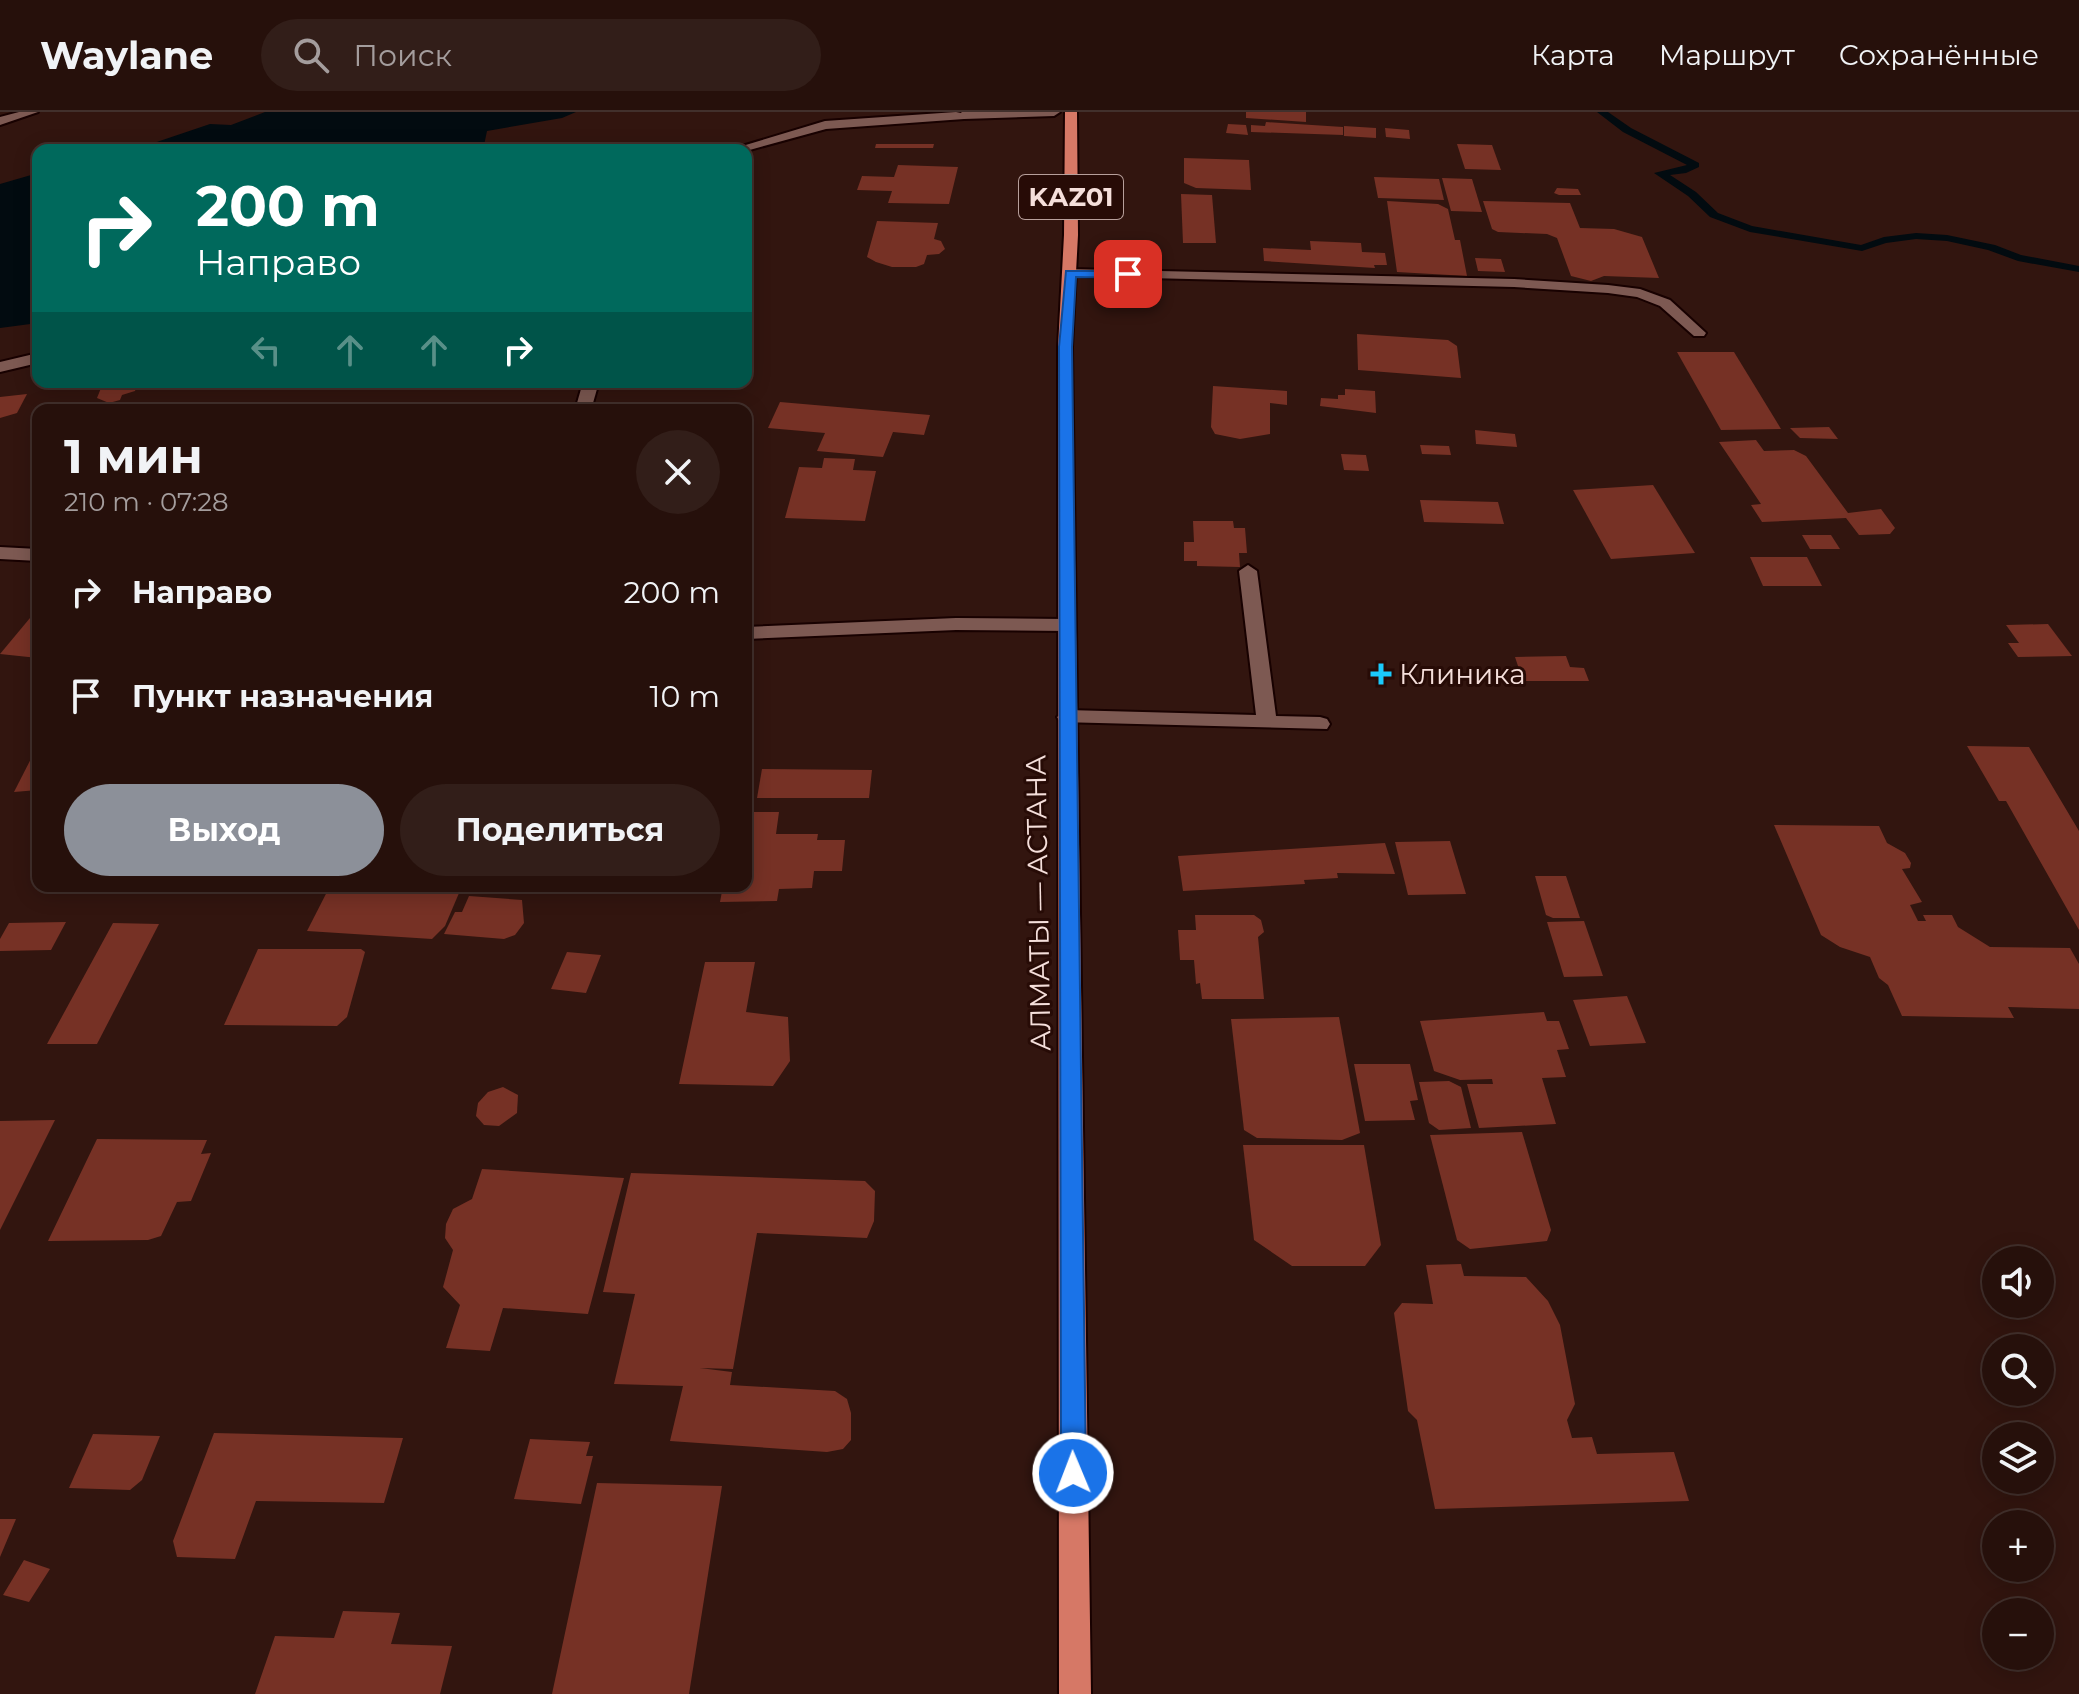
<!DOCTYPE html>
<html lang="ru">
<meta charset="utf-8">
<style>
body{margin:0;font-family:Montserrat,sans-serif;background:#321e19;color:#f1f3f6;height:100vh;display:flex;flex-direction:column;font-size:30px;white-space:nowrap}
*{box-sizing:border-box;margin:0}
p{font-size:26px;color:#a49d9d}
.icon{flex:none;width:44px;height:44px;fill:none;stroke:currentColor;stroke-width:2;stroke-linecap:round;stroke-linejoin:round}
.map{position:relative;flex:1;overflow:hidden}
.drawer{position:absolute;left:32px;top:292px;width:720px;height:488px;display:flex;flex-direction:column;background:#26100b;border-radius:16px;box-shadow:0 4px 20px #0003,0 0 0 2px #42302c}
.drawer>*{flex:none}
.top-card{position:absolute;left:32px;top:32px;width:720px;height:244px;border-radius:16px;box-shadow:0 4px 20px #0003,0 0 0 2px #42302c;background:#00695c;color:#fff;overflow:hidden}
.fabs{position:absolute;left:1982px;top:1134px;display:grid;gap:16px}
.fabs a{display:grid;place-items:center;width:72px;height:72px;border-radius:50%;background:#26100b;box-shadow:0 4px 20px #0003,0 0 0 2px #42302c;font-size:40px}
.pin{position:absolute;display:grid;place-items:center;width:68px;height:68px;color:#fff;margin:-34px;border-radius:16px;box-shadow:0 4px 12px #0006}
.me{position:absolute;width:88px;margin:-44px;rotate:359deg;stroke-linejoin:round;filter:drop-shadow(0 0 6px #0008)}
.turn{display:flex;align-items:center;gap:28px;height:168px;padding:0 32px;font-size:36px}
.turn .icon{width:104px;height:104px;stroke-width:2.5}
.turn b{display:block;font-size:56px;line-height:68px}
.lanes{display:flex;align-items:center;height:76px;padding:0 32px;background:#0003;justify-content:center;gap:40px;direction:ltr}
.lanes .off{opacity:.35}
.round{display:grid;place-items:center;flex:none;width:84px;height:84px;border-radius:42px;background:#321e19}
.overview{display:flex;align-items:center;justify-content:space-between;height:136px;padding:0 32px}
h1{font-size:48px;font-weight:700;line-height:60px}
.action{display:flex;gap:16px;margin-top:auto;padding:16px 32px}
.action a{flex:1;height:92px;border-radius:48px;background:#8c9099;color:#fff;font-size:32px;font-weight:700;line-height:92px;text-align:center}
.action a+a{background:#321e19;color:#f1f3f6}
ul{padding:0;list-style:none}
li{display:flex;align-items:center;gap:24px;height:104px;padding:0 32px}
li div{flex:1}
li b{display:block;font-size:30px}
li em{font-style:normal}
header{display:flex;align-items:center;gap:48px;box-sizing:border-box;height:112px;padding:0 40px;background:#26100b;border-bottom:2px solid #42302c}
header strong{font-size:38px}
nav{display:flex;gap:44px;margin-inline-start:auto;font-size:28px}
.search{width:560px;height:72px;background:#321e19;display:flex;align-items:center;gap:20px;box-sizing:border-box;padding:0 28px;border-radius:44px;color:#a49d9d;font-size:30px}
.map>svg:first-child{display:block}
</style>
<header>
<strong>Waylane</strong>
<div class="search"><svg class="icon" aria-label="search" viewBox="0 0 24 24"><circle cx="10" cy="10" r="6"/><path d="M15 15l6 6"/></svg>Поиск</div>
<nav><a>Карта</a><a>Маршрут</a><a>Сохранённые</a></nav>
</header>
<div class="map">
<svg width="2079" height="1582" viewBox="0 0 2079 1582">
<rect width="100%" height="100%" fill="#32150f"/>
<g fill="#020b10">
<path d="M265,0h311l-14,6 -75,13 -4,19h-350l77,-26 21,1z"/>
<path d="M38,61v150l-38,5v-144z"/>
</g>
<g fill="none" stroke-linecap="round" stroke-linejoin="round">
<path fill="#020b10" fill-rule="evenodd" d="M1597,0h11l23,16 68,35v4l-13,6 -16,2 26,17 22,21 34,13 109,19 23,-8 32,-4 31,2 48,10 26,10 58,11v6l-61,-11 -30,-11 -41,-9 -31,-2 -30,4 -24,8 -112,-19 -40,-15 -22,-21 -34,-23 33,-8 -64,-33z"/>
</g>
<g fill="#763125">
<path d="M1246,0h60v10l-60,-4z"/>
<path d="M1266,10l77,5v8l-92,-3v-7l14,1z"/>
<path d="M1228,12l18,1 2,10 -22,-2z"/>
<path d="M1344,14l32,2v10l-32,-2z"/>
<path d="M1385,16l24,2 1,9 -24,-2z"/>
<path d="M876,32h58l-1,4h-58z"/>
<path d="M1457,32l35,1 9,25 -36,-1z"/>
<path d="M1184,46l65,2 2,30 -55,-2 -12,-5z"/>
<path d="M898,53l60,2 -9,37 -61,-1 4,-12 -35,-1 5,-14 32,1z"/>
<path d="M1374,65l65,2 5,21 -66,-2z"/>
<path d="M1442,66l30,1 10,33 -31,-1z"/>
<path d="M1557,76l21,1 3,6h-22l-5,-2z"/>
<path d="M1181,82l31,1 4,48h-33z"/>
<path d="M1387,89l51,3 10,5 7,31h5l7,36 -70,-4z"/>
<path d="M1483,89l87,2 10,25 34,1 28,8 17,41 -55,-2 -13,5 -20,-5 -14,-38 -10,-4 -49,-2 -6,-3z"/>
<path d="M877,109l61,2 -4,16 7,2 4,8 -6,5 -12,1 -3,9 -8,3h-24l-16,-5 -9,-5z"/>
<path d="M1310,129l51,2 1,9 23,1 2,12h-13l1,3 -111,-7 -1,-13 48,2z"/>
<path d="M1475,146l26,1 4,13 -27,-1z"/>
<path d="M1357,222l91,6 9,6 4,32 -103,-8z"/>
<path d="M1677,240h57l47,77 -60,1z"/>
<path d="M138,270l-3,9 -13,4 -2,5 -11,3 -12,-5 6,-15z"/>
<path d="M1213,274l74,5v14l-17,-2v31l-30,5 -25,-5 -4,-7z"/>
<path d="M1345,277l30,2 1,22 -56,-7 1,-8 17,1v-4h7z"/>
<path d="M27,282l-10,19 -17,5v-21z"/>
<path d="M780,290l150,13 -6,20 -31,-3 -10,25 -66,-6 8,-18 -57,-5z"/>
<path d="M1829,315l9,12 -38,-1 -10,-10z"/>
<path d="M1475,318l40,4 2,13 -41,-3z"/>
<path d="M1756,328l8,11 30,-1 12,6 42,57 33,-4 14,19 -5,6 -31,1 -13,-17 -84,4 -11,-17 10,-1 -42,-62z"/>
<path d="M1420,333l29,1 2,9 -29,-1z"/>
<path d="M1341,342l25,1 3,16 -25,-1z"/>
<path d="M824,346l31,1 -2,11 23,1 -11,50 -80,-3 14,-51 23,1z"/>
<path d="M1653,373l42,68 -84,6 -38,-69z"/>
<path d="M1420,388l78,2 6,22 -80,-2z"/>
<path d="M1193,409h40l1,7h11l2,25h-8l1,14 -43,-1v-5h-13v-19h10z"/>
<path d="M1802,423h29l9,14h-30z"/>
<path d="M1750,445h57l15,29h-59z"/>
<path d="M30,506l8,1v39l-38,-4z"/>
<path d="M2048,512l24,32 -54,1 -10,-14h11l-13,-18z"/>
<path d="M1566,544l4,11 14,1 5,13h-66l-8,-24z"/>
<path d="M38,633v45l-24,2z"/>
<path d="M1967,634l62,1 50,84v99l-73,-129h-7z"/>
<path d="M762,657l110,1 -3,28h-112z"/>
<path d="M746,700h33l-3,22h42l-1,6h28l-3,31h-28l-2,17 -33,1 -2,12 -57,1 3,-16h23z"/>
<path d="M1774,713l105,1 8,17 18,10 6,10 -1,5 -8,1 20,33 -12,3 8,16h8l-3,-6h29l6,12 32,20 80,1 9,16v45l-71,-2 6,11 -112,-2 -14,-31 -9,-7 -9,-21 -30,-10 -19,-12z"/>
<path d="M1450,729l16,53 -58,1 -13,-53z"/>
<path d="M1385,731l10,31 -58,-1 1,5 -34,2 1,4 -122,7 -5,-35z"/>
<path d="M1535,764h31l14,42h-27l-7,-3z"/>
<path d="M330,774h132l-17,40 -13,13 -125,-8z"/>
<path d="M469,784l53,4 2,23 -9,12 -11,4 -60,-5 11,-22h7z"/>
<path d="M1195,803h59l7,5 3,12 -6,5 6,62h-62l-2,-16 -4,1 -2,-24h-14l-2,-30h18z"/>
<path d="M1584,809l19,55 -39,1 -17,-55z"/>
<path d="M66,810l-15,28 -51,1v-12l9,-16z"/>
<path d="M113,811l46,1 -62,120h-50z"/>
<path d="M258,837h103l4,3 -18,65 -10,9 -113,-1z"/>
<path d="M567,840l34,3 -15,38 -35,-4z"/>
<path d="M705,850h50l-9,50 42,5 2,44 -17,25 -94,-2z"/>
<path d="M1627,884l19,47 -56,3 -17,-46z"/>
<path d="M1544,900l3,9h12l10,28 -12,1 9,27 -24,1 14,46 -77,4 -12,-44h26l-1,-5 -32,1 -26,-9 -14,-50z"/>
<path d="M1339,905l21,116 -18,7 -85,-2 -13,-8 -13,-111z"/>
<path d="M1354,952h56l8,36 -8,1 5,19 -50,1z"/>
<path d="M1449,969l12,6 10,41 -32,2 -10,-7 -10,-41z"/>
<path d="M503,975l15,8 -1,18 -18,13 -15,-1 -8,-9 2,-13 10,-11z"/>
<path d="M55,1008l-55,110v-109z"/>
<path d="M1522,1020l29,98 -4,11 -77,8 -13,-9 -27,-105z"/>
<path d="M97,1027l110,1 -6,14 10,-1 -20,48 -14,1 -16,34 -13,4 -100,1z"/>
<path d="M1243,1033h121l17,100 -16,21h-73l-38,-26z"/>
<path d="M482,1057l142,9 -36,136 -85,-6 -13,43 -44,-3 14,-43 -17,-18 10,-37 -8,-12 1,-14 7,-15 19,-10z"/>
<path d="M631,1061l234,8 10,10 -1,30 -7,17 -110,-5 -24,136 -33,-1 32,4 -2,13 105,6 12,8 4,14v27l-8,9 -16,3 -157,-11 13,-55 -69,-2 21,-90 -32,-2z"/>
<path d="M1461,1152l3,12 62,1 22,24 12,24 15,79 -8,16 5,18 20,-1 5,17 77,-2 15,49 -254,8 -18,-89 -9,-9 -14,-98 8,-10 31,1 -7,-39z"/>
<path d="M214,1321l189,5 -19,65 -128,-2 -21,58 -58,-2 -4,-16z"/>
<path d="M93,1322l67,2 -18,44 -12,10 -61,-2z"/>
<path d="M530,1327l60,3 -4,14h7l-12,48 -67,-5z"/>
<path d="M597,1371l125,3 -33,208h-137z"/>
<path d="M0,1407h16l-16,38z"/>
<path d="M24,1448l26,9 -21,33 -26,-7z"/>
<path d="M343,1499l57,2 -9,31 61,2 -12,48h-185l20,-58 59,2z"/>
</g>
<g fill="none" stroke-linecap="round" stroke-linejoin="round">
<defs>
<g id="service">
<path d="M19,0h19l-38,13v-8z"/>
<path d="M956,0l14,3 -6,4 -138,10 -80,22 -17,-1 96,-29z"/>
<path d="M38,241v10l-38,9v-10z"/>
<path d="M583,270h16l-8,28h-16z"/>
<path d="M1248,453l9,6 19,145 44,1 7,2 3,5 -3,5 -267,-7 -3,-5 10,-7 189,5 -17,-144z"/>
</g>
<g id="minor">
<path d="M962,0h98l-6,4 -90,3 -6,-4z"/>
<path d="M1070,157l444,10 94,6 32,4 30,11 36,33 -2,3h-10l-34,-30 -23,-9 -29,-4 -94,-6 -449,-11 -2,-3z"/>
<path d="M0,435l38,2v12l-38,-2z"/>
<path d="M956,506l110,1 9,6 -9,6 -110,-1 -210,9v-12z"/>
</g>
<path id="trunk" d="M1065,0h12l1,123 -6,112 19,1347h-32l-1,-1347 6,-112z"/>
</defs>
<use href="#service" stroke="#180100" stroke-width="4"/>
<use href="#minor" stroke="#180100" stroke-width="4"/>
<use href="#trunk" stroke="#180100" stroke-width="4"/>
<use href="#service" fill="#7d5952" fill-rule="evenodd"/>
<use href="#minor" fill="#7d5952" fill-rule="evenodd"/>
<use href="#trunk" fill="#d67866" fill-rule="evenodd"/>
</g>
<path fill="#1a73e8" stroke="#114b97" stroke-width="2" d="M1066,159h62l6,3 -6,4 -52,-1 -4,70 14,1126 -4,9 -9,3 -8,-3 -4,-9 -2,-1126z"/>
<path fill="#1acafc" stroke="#270b06" stroke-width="3" d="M1377 550h8v8h8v8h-8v8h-8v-8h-8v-8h8z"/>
<g text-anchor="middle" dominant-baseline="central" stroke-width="6" stroke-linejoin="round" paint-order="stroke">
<rect fill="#270b06" stroke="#b79f9b" stroke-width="2" x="1019" y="63" width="104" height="44" rx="6"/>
<g font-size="26" font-weight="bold" fill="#f5dfdb">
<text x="1071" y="85">KАZ01</text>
</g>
<g font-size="28" fill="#f5dfdb" stroke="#270b06" text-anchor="start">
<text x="1399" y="562">Клиника</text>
</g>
<g font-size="28" fill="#f5dfdb" stroke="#270b06">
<text transform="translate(1038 791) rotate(-91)">АЛМАТЫ — АСТАНА</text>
</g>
</g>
</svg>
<div class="fabs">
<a><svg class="icon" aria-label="sound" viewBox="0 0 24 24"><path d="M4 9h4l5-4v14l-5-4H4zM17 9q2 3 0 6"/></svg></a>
<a><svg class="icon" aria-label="search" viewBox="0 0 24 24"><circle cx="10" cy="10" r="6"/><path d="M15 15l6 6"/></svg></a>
<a><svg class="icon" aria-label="layers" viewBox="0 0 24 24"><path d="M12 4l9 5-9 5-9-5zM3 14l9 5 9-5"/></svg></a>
<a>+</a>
<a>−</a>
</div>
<div class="pin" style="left:1128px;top:162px;background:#d93025"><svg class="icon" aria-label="arrive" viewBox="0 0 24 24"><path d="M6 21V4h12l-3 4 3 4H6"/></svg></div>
<svg class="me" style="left:1073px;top:1361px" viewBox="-20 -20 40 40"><circle r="17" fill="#1a73e8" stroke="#fff" stroke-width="3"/><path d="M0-11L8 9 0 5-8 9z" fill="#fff"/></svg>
<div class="top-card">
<div class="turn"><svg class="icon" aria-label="right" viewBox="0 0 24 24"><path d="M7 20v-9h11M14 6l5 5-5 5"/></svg><div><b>200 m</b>Направо</div></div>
<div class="lanes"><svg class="icon off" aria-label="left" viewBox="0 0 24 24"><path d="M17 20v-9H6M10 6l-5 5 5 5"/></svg><svg class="icon off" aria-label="ahead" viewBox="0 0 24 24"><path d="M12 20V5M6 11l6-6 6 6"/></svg><svg class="icon off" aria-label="ahead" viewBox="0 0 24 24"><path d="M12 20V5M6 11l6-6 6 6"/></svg><svg class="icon" aria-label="right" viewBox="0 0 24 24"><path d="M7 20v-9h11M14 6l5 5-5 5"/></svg></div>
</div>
<section class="drawer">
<div class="overview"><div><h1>1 мин</h1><p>210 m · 07:28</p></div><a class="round"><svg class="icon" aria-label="close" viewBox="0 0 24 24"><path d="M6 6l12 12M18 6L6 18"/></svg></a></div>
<ul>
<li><svg class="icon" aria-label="right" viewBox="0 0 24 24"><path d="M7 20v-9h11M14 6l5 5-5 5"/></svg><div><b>Направо</b></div><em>200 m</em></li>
<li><svg class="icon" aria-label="arrive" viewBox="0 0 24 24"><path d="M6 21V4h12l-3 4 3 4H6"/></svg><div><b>Пункт назначения</b></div><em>10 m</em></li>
</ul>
<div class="action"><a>Выход</a><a>Поделиться</a></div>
</section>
</div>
